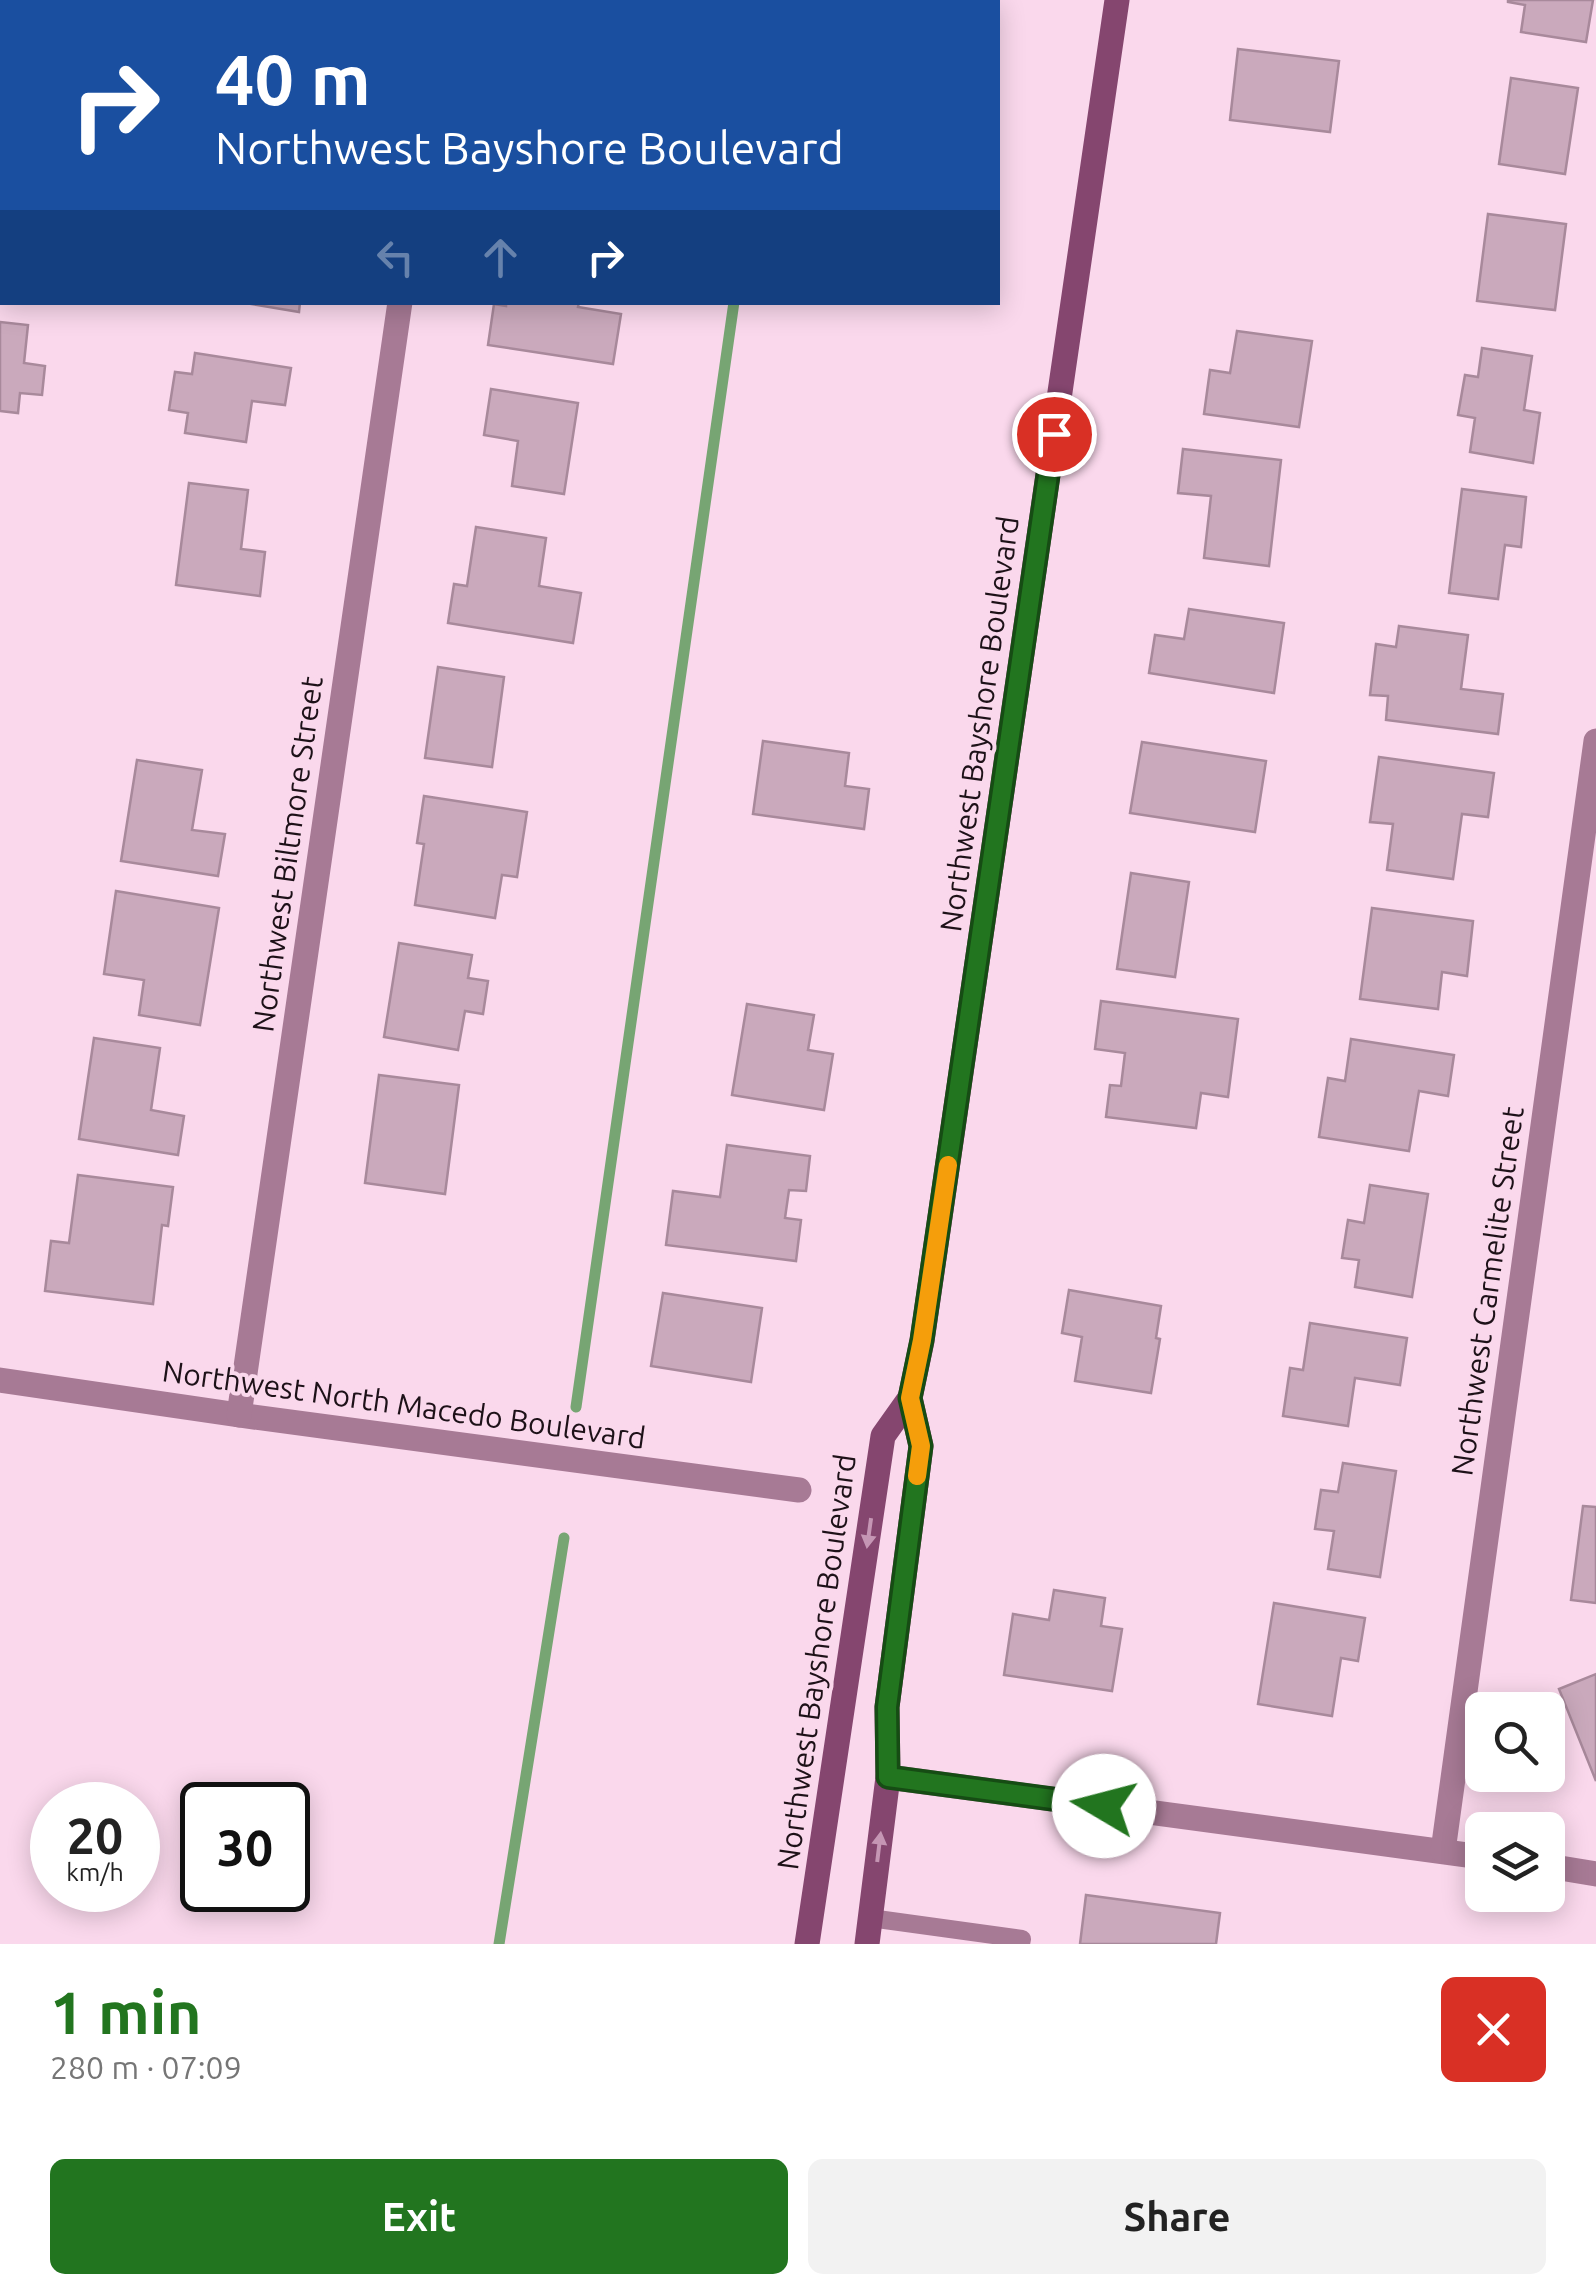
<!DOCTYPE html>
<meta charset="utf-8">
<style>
body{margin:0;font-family:Ubuntu,sans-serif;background:#f2f2f2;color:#222;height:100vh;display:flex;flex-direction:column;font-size:38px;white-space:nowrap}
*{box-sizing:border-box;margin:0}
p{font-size:32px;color:#767676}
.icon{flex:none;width:55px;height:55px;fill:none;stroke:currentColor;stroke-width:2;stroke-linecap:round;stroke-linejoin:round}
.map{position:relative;height:1944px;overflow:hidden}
.panel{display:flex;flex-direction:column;background:#fff;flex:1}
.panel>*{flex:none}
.guide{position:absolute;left:0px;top:0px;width:1000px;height:305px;box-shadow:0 5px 25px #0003;background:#1a4fa0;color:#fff;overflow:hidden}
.controls{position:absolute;left:1465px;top:1692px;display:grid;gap:20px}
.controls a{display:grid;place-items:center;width:100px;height:100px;border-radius:15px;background:#fff;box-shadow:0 5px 25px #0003;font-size:50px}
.speed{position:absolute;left:30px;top:1782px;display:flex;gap:20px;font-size:50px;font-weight:700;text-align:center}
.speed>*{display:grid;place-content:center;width:130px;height:130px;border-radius:50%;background:#fff;box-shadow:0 5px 25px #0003;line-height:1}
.speed small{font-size:25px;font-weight:400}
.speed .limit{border:5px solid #111;border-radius:15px;background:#fff;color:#111}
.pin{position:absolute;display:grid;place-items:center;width:85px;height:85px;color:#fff;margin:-42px;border:5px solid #fff;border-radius:50%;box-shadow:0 2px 10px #0007}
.me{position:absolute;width:110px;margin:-55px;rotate:278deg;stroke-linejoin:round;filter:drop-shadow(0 0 8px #0008)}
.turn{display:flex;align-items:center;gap:35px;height:210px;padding:0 50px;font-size:45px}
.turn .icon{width:130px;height:130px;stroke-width:2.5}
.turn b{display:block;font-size:70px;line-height:85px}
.lanes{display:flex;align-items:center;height:95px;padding:0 50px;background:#0003;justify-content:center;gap:50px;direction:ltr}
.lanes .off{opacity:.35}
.round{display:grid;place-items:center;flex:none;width:105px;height:105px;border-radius:15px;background:#f2f2f2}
.summary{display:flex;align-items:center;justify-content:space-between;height:170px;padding:0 50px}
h1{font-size:60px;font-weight:700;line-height:75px;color:#22751f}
.button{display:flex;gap:20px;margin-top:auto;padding:20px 50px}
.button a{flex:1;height:115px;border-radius:15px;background:#22751f;color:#fff;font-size:40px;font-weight:700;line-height:115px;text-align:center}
.button a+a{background:#f2f2f2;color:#222}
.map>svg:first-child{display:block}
</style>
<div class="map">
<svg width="1596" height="1944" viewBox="0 0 1596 1944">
<rect width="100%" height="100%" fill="#fad8ec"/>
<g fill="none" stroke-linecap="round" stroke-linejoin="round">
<g stroke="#77a573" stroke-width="11">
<path d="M777,2l1,-2"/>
<path d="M576,1407l158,-1105"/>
<path d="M499,1944l65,-406"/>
</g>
</g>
<g fill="#caa9bc" stroke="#a8899b" stroke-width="2.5">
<path d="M1508,0h85l-7,42 -65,-10 4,-27 -17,-3z"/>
<path d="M1238,49l101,12 -9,71 -100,-12z"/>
<path d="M1511,78l67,10 -13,86 -66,-10z"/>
<path d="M0,170h2v112l-2,-1z"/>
<path d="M1488,214l78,10 -11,86 -78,-9z"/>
<path d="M239,302h61l-1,10z"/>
<path d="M506,302h73l-1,5 43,7 -8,50 -125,-19 6,-41 12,2z"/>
<path d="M0,322l28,3 -4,38 21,3 -3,29 -22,-2 -2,20 -18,-2z"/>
<path d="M1237,331l75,10 -13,86 -95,-13 6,-44 20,3z"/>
<path d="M1482,348l50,8 -8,54 16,3 -7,50 -63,-11 5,-34 -17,-3 7,-40 13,2z"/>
<path d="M195,353l96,15 -6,37 -33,-4 -6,41 -61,-9 3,-20 -19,-3 6,-38 17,2z"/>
<path d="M491,389l87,14 -14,91 -52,-8 6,-45 -34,-6z"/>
<path d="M1183,449l98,11 -12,106 -65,-8 7,-62 -33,-3z"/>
<path d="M189,483l59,7 -7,59 24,3 -5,44 -84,-11z"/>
<path d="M1462,489l64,8 -5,50 -16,-2 -7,54 -49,-6z"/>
<path d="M476,527l70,11 -7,48 42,7 -8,50 -125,-20 6,-39 13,2z"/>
<path d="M1189,609l95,14 -10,70 -125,-20 6,-38 29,4z"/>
<path d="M1399,626l69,9 -7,54 42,5 -5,40 -112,-14 2,-24 -18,-1 6,-51 20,3z"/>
<path d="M438,667l66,10 -12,90 -67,-9z"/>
<path d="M763,741l86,12 -4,33 24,3 -5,40 -111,-15z"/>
<path d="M1142,742l124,19 -11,71 -125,-19z"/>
<path d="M1379,757l115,16 -6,44 -26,-3 -9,65 -66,-9 6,-46 -23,-2z"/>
<path d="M137,760l65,10 -10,60 33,4 -7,42 -97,-15z"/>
<path d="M424,796l103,16 -10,65 -15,-2 -7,43 -80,-13 9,-61 -7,-1z"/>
<path d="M1131,873l58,9 -14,95 -58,-8z"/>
<path d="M116,891l103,17 -19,117 -61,-10 5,-35 -40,-6z"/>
<path d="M1372,908l101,13 -6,55 -25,-4 -4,37 -78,-10z"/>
<path d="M399,943l73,12 -4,23 20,3 -5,33 -18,-3 -7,39 -74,-13z"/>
<path d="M1101,1001l137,18 -10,78 -27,-4 -5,35 -90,-11 4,-32 11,1 4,-33 -30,-4z"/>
<path d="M747,1004l67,11 -6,35 25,4 -9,56 -92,-15z"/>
<path d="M94,1038l66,10 -9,62 33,6 -6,39 -99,-16z"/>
<path d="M1351,1039l103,16 -6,41 -29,-5 -10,60 -90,-14 9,-59 17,3z"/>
<path d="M379,1075l80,10 -14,109 -80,-11z"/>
<path d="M727,1145l83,11 -4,35 -17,-1 -4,28 16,2 -5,41 -130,-16 7,-54 47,6z"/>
<path d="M78,1175l95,12 -5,39 -6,-1 -9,79 -108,-13 6,-50 18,2z"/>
<path d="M1370,1185l58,9 -16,103 -57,-10 4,-27 -17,-2 6,-38 16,3z"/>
<path d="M1069,1290l92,16 -5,32 4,1 -9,54 -76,-12 7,-44 -20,-4z"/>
<path d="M663,1293l99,15 -11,74 -100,-16z"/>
<path d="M1310,1323l97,15 -7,47 -45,-7 -7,48 -65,-10 7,-48 13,2z"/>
<path d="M1343,1463l53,8 -16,106 -52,-8 6,-38 -19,-2 6,-39 17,2z"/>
<path d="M1583,1506l13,1v96l-25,-3z"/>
<path d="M1054,1590l51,8 -4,28 21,3 -10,62 -108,-16 9,-61 36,6z"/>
<path d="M1274,1603l91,15 -7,43 -17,-3 -9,58 -74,-12z"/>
<path d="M1596,1674v107l-37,-92z"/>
<path d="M1086,1895l134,18 -4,31h-136z"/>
</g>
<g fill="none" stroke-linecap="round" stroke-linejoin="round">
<path stroke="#a77a95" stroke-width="18" d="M870,1918l152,21 -1,5"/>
<g stroke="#a77a95" stroke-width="25">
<path d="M443,2v-2"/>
<path d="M0,1380l239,35 560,75"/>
<path d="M239,1415l161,-1113"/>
<path d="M888,1777l594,80"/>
<path d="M1443,1851l153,-1110"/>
<path d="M1548,1866l48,8"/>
</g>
<g stroke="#85466f" stroke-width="25">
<path d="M807,1944l76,-508 27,-38"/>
<path d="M867,1944l21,-167 -1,-70 34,-261 -11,-48 12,-57 195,-1341"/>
</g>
</g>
<defs><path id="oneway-solid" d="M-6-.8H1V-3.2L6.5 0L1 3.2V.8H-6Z" transform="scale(2.5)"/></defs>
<g fill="#c596b4">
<use href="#oneway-solid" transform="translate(869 1533) rotate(98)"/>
<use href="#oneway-solid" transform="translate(879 1847) rotate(-83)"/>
</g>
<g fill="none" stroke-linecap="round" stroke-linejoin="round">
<defs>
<path id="route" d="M1054,434l-132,906 -12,58 11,48 -34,261 1,70 216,29"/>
</defs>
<use href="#route" stroke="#164c14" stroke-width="25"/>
<use href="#route" stroke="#22751f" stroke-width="18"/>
<path stroke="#f59e0b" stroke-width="18" d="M917,1476l4,-30 -11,-48 12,-58 26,-175"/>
</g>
<g text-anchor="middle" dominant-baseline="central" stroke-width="8" stroke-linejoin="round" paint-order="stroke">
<g font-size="30" fill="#1d1118" stroke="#fad8ec">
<text transform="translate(979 724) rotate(-82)">Northwest Bayshore Boulevard</text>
<text transform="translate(287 854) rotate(-82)">Northwest Biltmore Street</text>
<text transform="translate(1487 1291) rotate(-82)">Northwest Carmelite Street</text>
<text transform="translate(404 1404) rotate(8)">Northwest North Macedo Boulevard</text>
<text transform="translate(816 1662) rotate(-82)">Northwest Bayshore Boulevard</text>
</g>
</g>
</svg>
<div class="controls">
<a><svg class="icon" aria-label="search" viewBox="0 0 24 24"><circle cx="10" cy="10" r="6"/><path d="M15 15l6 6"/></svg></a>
<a><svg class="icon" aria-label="layers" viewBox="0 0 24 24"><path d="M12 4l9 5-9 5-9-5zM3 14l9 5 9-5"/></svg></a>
</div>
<div class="speed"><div>20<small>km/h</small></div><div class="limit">30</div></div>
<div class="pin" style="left:1054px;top:434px;background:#d93025"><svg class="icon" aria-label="arrive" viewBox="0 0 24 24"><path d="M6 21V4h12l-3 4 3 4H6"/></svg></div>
<svg class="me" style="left:1104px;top:1806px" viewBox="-20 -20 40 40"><circle r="19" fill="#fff"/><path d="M0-13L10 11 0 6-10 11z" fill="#22751f"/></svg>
<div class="guide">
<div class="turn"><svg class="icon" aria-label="right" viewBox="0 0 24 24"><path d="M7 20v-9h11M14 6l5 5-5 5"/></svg><div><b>40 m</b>Northwest Bayshore Boulevard</div></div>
<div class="lanes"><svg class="icon off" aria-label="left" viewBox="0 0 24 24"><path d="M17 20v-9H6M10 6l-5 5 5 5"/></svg><svg class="icon off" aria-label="ahead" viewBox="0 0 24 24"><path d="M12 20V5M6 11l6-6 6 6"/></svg><svg class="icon" aria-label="right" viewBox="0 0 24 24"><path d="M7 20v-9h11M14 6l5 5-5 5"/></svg></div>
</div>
</div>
<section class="panel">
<div class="summary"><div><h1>1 min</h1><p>280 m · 07:09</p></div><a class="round" style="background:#d93025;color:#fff"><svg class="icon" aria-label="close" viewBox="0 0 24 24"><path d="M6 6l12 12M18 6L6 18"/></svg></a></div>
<div class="button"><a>Exit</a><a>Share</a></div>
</section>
